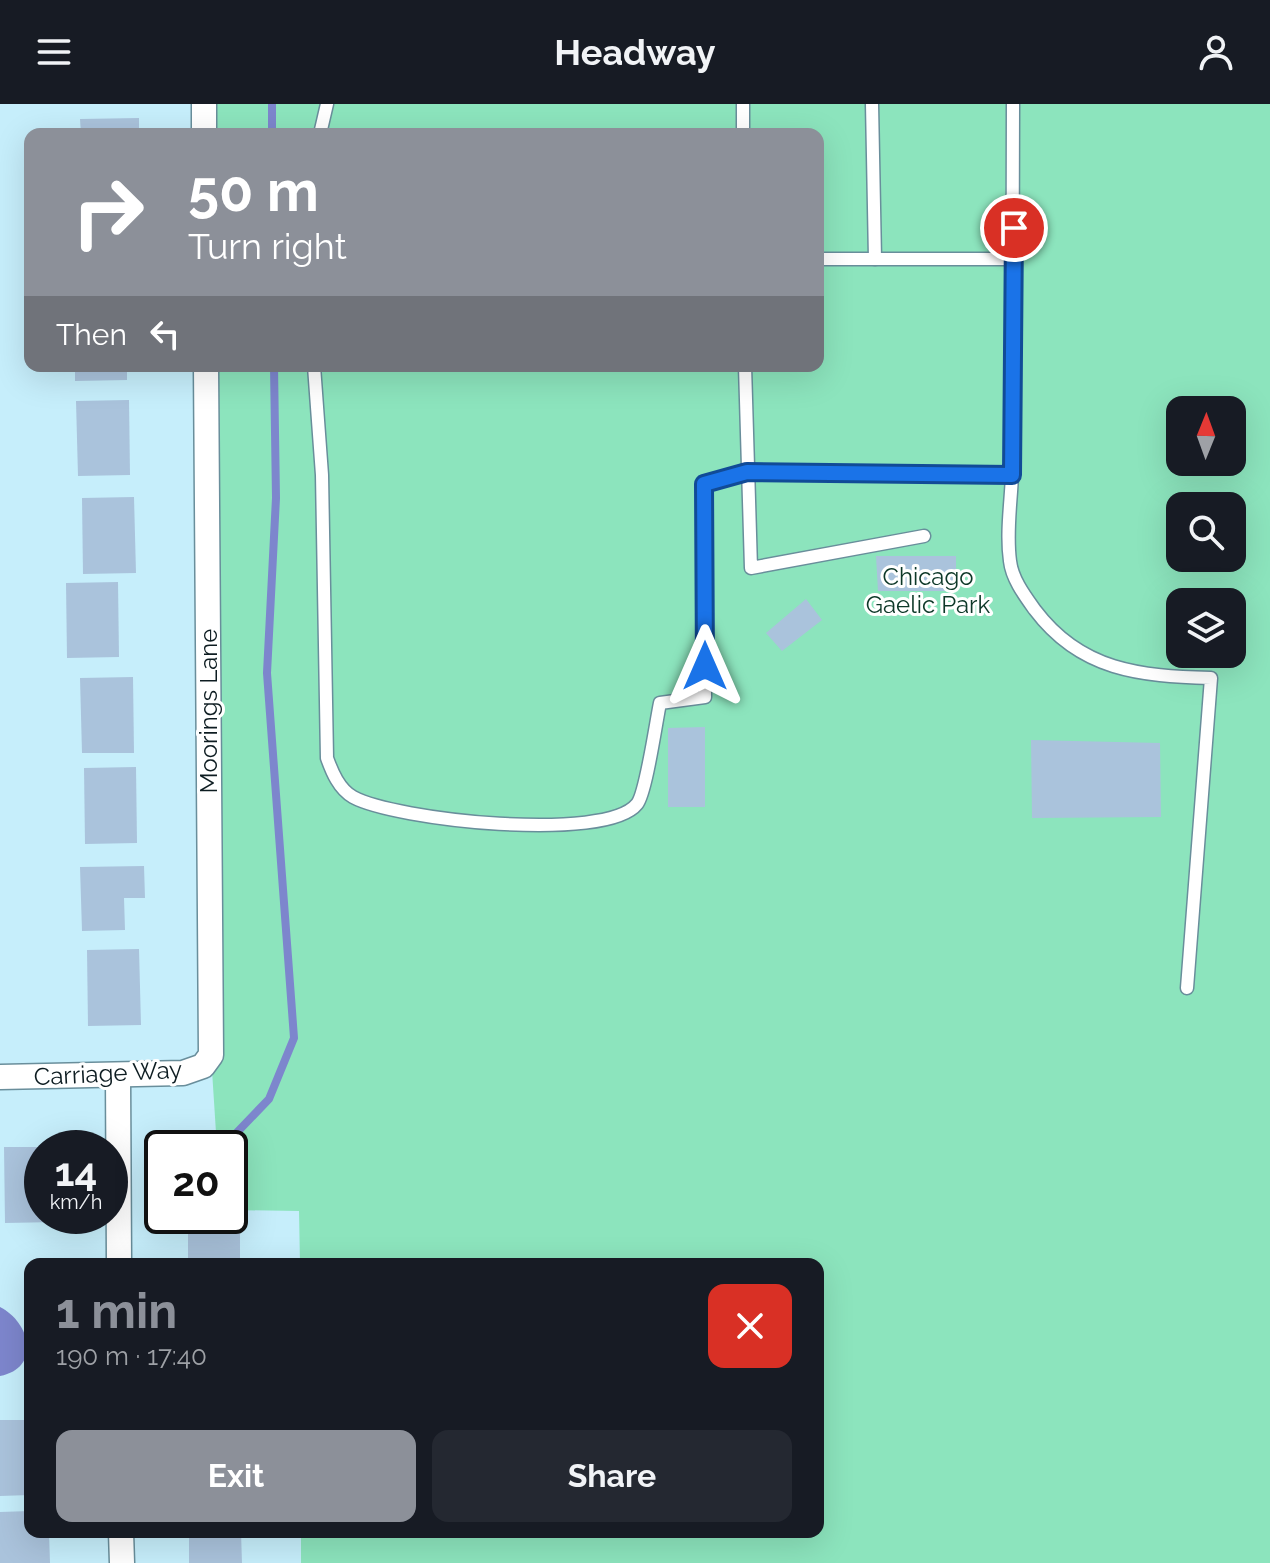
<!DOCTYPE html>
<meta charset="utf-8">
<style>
body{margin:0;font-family:Raleway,sans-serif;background:#242831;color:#f1f3f6;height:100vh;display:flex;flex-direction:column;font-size:30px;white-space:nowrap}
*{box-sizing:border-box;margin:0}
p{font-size:26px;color:#9ea1a6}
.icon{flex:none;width:44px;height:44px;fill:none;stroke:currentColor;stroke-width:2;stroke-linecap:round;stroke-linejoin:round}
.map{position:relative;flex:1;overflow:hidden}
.details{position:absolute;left:24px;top:1154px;width:800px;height:280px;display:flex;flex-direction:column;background:#171b24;border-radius:16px;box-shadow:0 8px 32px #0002}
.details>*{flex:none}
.guide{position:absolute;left:24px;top:24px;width:800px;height:244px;border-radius:16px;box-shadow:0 8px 32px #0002;background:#8c9099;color:#fff;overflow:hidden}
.needle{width:52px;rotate:1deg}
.fabs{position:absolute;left:1166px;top:292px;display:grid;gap:16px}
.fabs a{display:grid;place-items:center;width:80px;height:80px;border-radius:16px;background:#171b24;box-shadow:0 8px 32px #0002;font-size:40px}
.speed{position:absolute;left:24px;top:1026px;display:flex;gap:16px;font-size:40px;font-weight:700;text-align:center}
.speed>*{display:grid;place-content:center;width:104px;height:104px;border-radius:50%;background:#171b24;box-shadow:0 8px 32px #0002;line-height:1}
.speed small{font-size:20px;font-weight:400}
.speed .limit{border:4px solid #111;border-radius:12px;background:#fff;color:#111}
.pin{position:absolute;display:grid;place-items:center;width:68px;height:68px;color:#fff;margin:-34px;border:4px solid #fff;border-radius:50%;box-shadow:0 2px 8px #0007}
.me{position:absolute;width:88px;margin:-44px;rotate:0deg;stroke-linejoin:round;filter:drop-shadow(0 0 6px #0008)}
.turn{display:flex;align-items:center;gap:28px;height:168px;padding:0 32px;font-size:36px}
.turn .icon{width:104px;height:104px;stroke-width:2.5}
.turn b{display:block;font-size:56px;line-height:68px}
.then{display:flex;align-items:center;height:76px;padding:0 32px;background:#0003;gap:16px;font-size:30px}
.round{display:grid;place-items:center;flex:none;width:84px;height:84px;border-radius:16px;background:#242831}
.summary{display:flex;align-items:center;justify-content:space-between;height:136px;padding:0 32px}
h1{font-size:48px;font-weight:700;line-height:60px;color:#8c9099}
.cta{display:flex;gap:16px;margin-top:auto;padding:16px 32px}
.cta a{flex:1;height:92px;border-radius:16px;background:#8c9099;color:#fff;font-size:32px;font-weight:700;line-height:92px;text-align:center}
.cta a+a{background:#242831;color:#f1f3f6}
header{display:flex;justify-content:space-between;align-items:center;height:104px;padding:0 32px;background:#171b24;font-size:36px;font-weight:700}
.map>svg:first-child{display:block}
</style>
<header><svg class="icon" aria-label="menu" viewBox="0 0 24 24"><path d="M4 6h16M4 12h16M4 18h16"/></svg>Headway<svg class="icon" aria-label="person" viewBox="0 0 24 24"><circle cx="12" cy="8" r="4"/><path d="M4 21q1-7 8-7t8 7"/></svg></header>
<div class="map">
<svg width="1270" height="1459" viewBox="0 0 1270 1459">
<rect width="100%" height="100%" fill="#c6eefb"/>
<path fill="#8ce4bd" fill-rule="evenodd" d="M204,0h1066v1459h-969v-31h517v-268h-518l-1,-53 -69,-1v-62h-13l-6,-93 -5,-689h612v-232h-614zM1180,306h52v52h-52zM1180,402h52v52h-52zM1180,498h52v52h-52z"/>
<path fill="#7d86cd" d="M0,1203c31,16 41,61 0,69z"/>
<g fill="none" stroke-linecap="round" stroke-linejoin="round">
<g stroke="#7d86cd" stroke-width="8">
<path d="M272,0v30"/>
<path d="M222,1044l47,-49 25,-61 -27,-365 9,-175 -2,-132"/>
</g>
</g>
<g fill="#aac3dc">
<path d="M139,14v16h-58l-1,-15z"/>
<path d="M75,262h52v14l-52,1z"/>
<path d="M129,296l1,75 -52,1 -2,-75z"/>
<path d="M134,393l2,76 -53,1 -1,-76z"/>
<path d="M876,452h80v35h-78z"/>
<path d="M118,478l1,75 -52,1 -1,-75z"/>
<path d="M806,495l16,21 -40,31 -16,-18z"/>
<path d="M133,573l1,76h-52l-2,-75z"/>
<path d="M705,623v80h-37v-79z"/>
<path d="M1031,636l129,3 1,74 -129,1z"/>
<path d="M136,663l1,76 -52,1 -1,-76z"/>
<path d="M144,762l1,32h-21l1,32 -43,1 -2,-64z"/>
<path d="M139,845l2,76 -53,1 -1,-76z"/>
<path d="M4,1043h38v69h15v6l-52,1z"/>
<path d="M240,1129v31h-52v-30z"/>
<path d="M0,1316h30v75l-30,1z"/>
<path d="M30,1407v21h19l1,31h-50v-51z"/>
<path d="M189,1428h52l1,31h-53z"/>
</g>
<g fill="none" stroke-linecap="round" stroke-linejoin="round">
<defs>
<g id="lane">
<path d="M743,0v30"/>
<path d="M872,0l3,155"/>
<path d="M320,30l7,-30"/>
<path d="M818,155h196"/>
<path d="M314,262l8,109 5,283c5,14 12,31 26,39 42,23 253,46 284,7 9,-11 19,-82 23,-101l45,-6 -1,-213 43,-12 265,3 1,-371"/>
<path d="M745,262l6,202 173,-32"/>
<path d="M1012,371c-1,27 -6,58 -2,86 2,18 15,35 25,49 46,61 105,66 176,68l-24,310"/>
</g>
<g id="street">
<path d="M204,0v30"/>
<path d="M118,972l1,188"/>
<path d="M0,973l183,-4 20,-7 8,-11 -5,-689"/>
<path d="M121,1428l1,31"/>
</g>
</defs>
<use href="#lane" stroke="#698e9b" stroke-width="15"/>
<use href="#street" stroke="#698e9b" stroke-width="27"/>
<use href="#lane" stroke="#fff" stroke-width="12"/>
<use href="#street" stroke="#fff" stroke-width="24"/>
</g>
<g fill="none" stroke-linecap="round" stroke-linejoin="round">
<defs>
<path id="route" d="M705,562l-1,-182 43,-12 265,3 2,-247"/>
</defs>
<use href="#route" stroke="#114b97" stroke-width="20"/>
<use href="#route" stroke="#1a73e8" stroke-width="14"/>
</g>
<g text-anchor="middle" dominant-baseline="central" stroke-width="6" stroke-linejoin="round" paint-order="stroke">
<g font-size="24" fill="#0d3828" stroke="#fff">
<text x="928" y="472">Chicago<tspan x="928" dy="28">Gaelic Park</tspan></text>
</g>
<g font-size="24" fill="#0d1c21" stroke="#fff">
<text transform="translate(208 607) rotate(-90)">Moorings Lane</text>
<text transform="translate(108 969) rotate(-3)">Carriage Way</text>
</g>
</g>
</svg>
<div class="fabs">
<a><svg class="needle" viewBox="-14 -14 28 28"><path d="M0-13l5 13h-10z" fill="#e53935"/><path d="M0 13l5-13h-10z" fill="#9ea1a6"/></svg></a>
<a><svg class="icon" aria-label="search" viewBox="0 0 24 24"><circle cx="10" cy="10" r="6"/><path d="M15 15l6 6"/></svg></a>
<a><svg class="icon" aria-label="layers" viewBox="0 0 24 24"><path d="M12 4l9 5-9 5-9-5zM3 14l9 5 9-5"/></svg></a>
</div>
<div class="speed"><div>14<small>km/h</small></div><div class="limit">20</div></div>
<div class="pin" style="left:1014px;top:124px;background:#d93025"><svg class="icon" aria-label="arrive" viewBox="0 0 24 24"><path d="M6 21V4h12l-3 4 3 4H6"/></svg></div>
<svg class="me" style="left:705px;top:562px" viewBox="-20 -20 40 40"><path d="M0-17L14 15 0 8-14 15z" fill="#1a73e8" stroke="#fff" stroke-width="4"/></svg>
<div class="guide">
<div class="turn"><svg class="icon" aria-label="right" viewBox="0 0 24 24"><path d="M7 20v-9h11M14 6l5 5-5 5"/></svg><div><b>50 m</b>Turn right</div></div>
<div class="then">Then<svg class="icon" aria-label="left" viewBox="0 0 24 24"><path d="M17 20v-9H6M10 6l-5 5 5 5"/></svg></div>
</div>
<section class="details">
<div class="summary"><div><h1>1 min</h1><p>190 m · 17:40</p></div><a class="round" style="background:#d93025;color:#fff"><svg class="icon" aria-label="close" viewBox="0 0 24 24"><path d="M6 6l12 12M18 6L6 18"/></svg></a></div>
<div class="cta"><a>Exit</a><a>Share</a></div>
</section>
</div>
